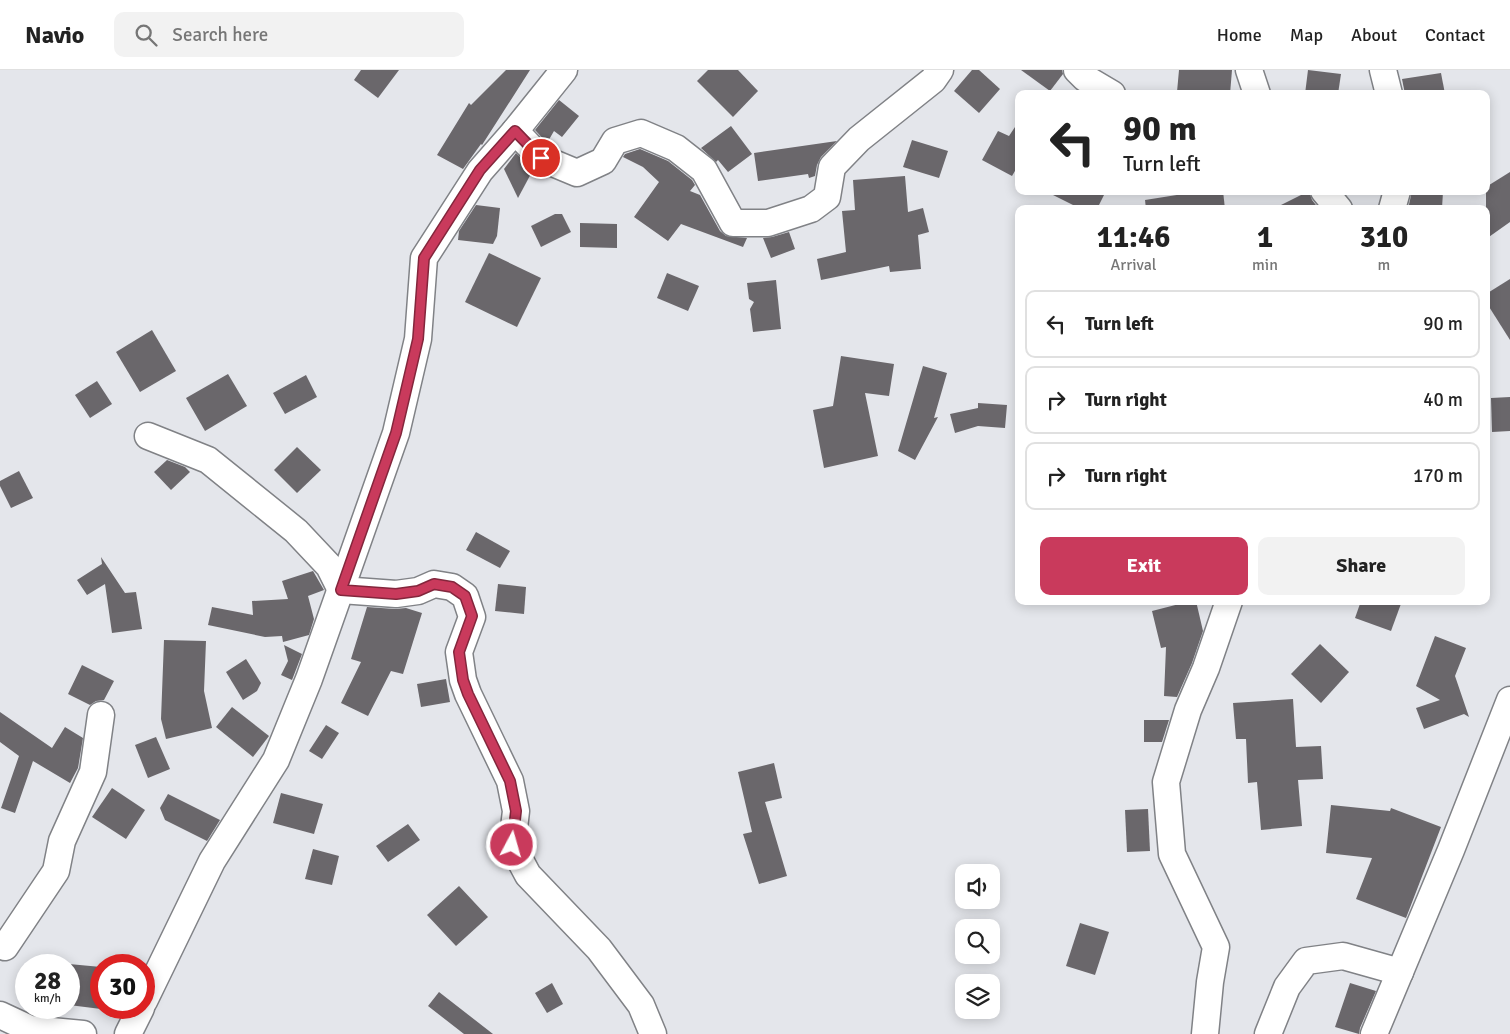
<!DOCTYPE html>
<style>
body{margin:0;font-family:Signika,sans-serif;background:#f2f2f2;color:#222;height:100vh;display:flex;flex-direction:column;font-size:19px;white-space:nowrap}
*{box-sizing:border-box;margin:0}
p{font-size:16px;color:#767676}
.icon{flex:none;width:28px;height:28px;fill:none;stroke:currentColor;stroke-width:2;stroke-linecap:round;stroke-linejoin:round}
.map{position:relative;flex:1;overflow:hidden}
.panel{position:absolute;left:1015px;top:135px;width:475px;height:400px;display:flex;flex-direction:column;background:#fff;border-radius:10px;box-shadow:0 2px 12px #0003}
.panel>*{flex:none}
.guide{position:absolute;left:1015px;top:20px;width:475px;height:105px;border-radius:10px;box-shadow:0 2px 12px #0003;background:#fff;color:#222;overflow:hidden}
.controls{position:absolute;left:955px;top:794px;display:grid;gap:10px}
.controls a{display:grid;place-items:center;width:45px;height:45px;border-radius:10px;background:#fff;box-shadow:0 2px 12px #0003;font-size:25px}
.speed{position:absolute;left:15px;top:884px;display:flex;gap:10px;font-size:25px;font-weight:700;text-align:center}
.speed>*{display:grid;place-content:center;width:65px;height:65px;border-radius:50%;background:#fff;box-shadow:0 2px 12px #0003;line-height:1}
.speed small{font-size:12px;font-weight:400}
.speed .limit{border:8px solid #d22;background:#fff;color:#111}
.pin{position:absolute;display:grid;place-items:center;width:42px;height:42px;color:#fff;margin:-21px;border:2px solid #fff;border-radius:50%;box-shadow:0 1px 5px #0007}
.me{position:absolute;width:55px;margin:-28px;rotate:6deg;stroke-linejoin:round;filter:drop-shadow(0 0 4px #0008)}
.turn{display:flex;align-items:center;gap:18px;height:105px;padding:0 25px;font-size:22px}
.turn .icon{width:65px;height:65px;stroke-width:2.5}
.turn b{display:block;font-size:35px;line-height:42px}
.eta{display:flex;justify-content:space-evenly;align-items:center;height:85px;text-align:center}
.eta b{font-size:30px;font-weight:700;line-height:35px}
.primary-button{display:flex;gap:10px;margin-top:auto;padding:10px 25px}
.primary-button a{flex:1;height:58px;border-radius:10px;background:#c93a5c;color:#fff;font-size:20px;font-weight:700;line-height:58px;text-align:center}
.primary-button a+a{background:#f2f2f2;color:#222}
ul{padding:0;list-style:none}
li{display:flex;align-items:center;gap:15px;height:68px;margin:0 10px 8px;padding:0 15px;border:2px solid #e0e0e0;border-radius:10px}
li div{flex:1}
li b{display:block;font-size:19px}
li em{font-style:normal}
header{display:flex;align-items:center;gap:30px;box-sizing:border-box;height:70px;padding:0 25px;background:#fff;border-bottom:1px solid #e0e0e0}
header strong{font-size:24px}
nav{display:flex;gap:28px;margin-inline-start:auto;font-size:18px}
.search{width:350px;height:45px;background:#f2f2f2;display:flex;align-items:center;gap:12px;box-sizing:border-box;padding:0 18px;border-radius:10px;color:#767676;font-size:19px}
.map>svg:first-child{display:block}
</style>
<header>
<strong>Navio</strong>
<div class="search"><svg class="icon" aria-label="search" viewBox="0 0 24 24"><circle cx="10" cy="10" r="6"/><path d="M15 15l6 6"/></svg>Search here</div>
<nav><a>Home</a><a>Map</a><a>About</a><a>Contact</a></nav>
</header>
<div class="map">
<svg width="1510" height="964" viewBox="0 0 1510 964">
<rect width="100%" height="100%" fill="#e4e6eb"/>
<g fill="#6a676b">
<path d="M361,0h38l-21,28 -24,-18z"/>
<path d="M506,0h24l-48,75 -1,-1 -18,25 -26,-14 32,-52 2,2z"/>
<path d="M708,0h30l20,21 -25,26 -36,-36z"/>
<path d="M972,0h7l21,19 -21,24 -25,-22z"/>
<path d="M1021,0h41l1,4 -13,17z"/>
<path d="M1179,0h53l-2,24 -53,-2z"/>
<path d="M1308,0l33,4 -3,20h-33z"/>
<path d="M1441,3l4,21h-40l-3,-15z"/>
<path d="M559,30l20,16 -17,21 -8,-6 -7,12 -12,-13z"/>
<path d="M1019,51v43l-7,12 -30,-16 16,-29 11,5z"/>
<path d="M731,56l21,28 -24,18 -10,-12 -2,2 -15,-14z"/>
<path d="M912,70l36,11 -9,27 -36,-11z"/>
<path d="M837,71l-16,16 -4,8 -2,11 -6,2 -1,-4 -50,7 -4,-28z"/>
<path d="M640,79l28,12 24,19 3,5 -5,6 10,4 20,36 6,5 21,2 -4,9 -62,-23 -13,17 -34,-24 25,-35 -16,-15 -20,-10 2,-3z"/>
<path d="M516,83l17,17 -15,28 -14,-29z"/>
<path d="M1510,102v50l-24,17v-52z"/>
<path d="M905,106l3,36 15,-4 6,24 -11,3 3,34 -31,3 -1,-6 -68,14 -4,-21 29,-7 -4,-41 13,-1 -2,-30z"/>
<path d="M1045,121h61l-9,18h-16z"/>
<path d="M1202,121h21l2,18h-79l-1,-9z"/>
<path d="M1309,121l3,9 7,9h-46z"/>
<path d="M1412,121h31l-1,18h-34z"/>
<path d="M476,135l24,3 -3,28 -4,8 -35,-4 1,-9z"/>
<path d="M555,144h7l9,18 -30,15 -10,-21z"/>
<path d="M580,153l37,1v24l-37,-1z"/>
<path d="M789,162l6,17 -24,9 -8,-20 9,-1z"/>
<path d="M489,183l52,25 -24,49 -52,-25z"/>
<path d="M667,203l32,13 -11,25 -31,-13z"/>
<path d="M1510,209v61l-24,-38v-8z"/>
<path d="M776,210l5,49 -28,3 -3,-23 4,-7 -5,-3 -2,-16z"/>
<path d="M152,260l24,41 -36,21 -24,-40z"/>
<path d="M841,286l53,8 -5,32 -24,-3 13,63 -54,12 -11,-58 20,-4z"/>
<path d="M923,296l24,7 -13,45 4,-1 -23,43 -17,-9z"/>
<path d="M228,304l19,32 -42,25 -19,-33z"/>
<path d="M306,305l11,22 -32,17 -12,-21z"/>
<path d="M97,311l15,23 -22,14 -15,-23z"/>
<path d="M1510,327v34l-18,1 -1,-34z"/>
<path d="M978,333l29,2 -2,23 -27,-2 -23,7 -5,-19 28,-6z"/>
<path d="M297,377l24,23 -24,23 -23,-23z"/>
<path d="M167,390l18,7 5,5 -19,18 -17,-18z"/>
<path d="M19,401l14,27 -22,10 -11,-22v-5z"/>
<path d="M476,462l34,19 -10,17 -34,-18z"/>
<path d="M101,487l24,36 11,-1 6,37 -30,4 -7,-49 -18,11 -10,-15 25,-16z"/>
<path d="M313,501l11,19 -16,6 6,23 -5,16 -26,7 -1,-6 -17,1 -57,-12 4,-18 41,8 -1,-14 36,-2 -6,-18z"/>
<path d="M498,514l28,3 -2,27 -29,-3z"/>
<path d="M1191,531h5l7,30 -11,32 -15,34 -13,-1 2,-49 -5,1 -9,-37z"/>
<path d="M1361,531h41l-11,30 -36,-13z"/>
<path d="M367,537l28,2 11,-1 16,5 -19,61 -12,-3 -23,45 -27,-13 20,-41 -10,-3z"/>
<path d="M1435,566l31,12 -11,28 14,41 -5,-3 -40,15 -8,-21 24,-8 -24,-14z"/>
<path d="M164,570l42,1 -2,50 8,37 -46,11 -5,-20z"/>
<path d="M1320,574l29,28 -28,31 -30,-29z"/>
<path d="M284,575l18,9 -10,26 -11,-5 7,-14z"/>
<path d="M246,589l15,24 -4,8 -14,9 -17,-28z"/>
<path d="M82,595l32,16 -10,19 -8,1 -6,4 -22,-11z"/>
<path d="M446,609l4,23 -29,5 -4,-23z"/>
<path d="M1293,629l3,48 25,-1 2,33 -25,1 4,46 -41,4 -4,-48 -9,1 -2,-44h-10l-3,-36z"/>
<path d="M232,637l37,29 -16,21 -37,-30z"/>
<path d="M0,642l52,36 13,-21 18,11 -5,30 -8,15 -37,-22 -18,52 -14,-5 18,-52 -19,-14z"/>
<path d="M1144,650h25l-7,22h-18z"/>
<path d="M326,655l13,8 -17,26 -13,-8z"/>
<path d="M156,667l14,32 -22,9 -13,-33z"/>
<path d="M774,693l8,35 -17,4 22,74 -28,8 -16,-50 9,-2 -14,-60z"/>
<path d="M112,718l33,22 -19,29 -34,-22z"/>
<path d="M281,723l42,11 -9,30 -41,-11z"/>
<path d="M168,724l52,26 -13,21 -42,-21 -5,-12z"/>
<path d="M1331,735l59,6 1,-3 50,19 -35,91 -50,-19 16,-41 -46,-5z"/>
<path d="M1148,739l2,42 -23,1 -2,-42z"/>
<path d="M408,754l12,16 -32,22 -12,-16z"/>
<path d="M313,779l26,7 -7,29 -27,-6z"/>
<path d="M459,816l29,31 -32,29 -29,-31z"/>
<path d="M1080,853l29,9 -14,43 -29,-9z"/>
<path d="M69,894l32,3v42l-32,-4z"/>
<path d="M552,913l11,21 -16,9 -12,-20z"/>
<path d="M1350,913l26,8 -16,37 -1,6 -24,-7z"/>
<path d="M439,922l54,42h-29l-36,-28z"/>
</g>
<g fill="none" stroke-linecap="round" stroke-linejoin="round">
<defs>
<g id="minor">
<path d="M1077,0l8,8 27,16"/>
<path d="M1249,0l8,24"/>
<path d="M1383,0l6,24"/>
<path d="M515,61l26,27 36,15 26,-12 12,-20 26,-8 35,15 28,22 29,53h35l43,-14 16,-12 5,-30 27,-28 74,-59 7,-10"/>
<path d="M1324,121l15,18"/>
<path d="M1392,139l5,-18"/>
<path d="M148,366l60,24 88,71 33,35 12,24 55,4 22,-3 16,-7 18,3 13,9 7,21 -13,35 4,28 5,14 42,87 6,30 -4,34 16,30 71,74 42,56 12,29"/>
<path d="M5,877l51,-76 6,-30 31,-69 8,-57"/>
<path d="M144,931l68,-140 64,-101 33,-81 87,-246 22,-94 6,-81 56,-87 35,-40 49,-61"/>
<path d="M0,945l30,14 53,5"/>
<path d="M128,964l13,-26"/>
<path d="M1205,964l5,-52 6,-35 -44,-93 -6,-72 22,-72 18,-42 23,-67"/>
<path d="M1268,964l19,-47 19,-26 37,-5 57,16"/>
<path d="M1374,964l77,-184 59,-150"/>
</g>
</defs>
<use href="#minor" stroke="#808286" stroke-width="29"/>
<use href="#minor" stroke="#fff" stroke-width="26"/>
</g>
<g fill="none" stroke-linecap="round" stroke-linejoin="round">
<defs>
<path id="route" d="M512,775l4,-34 -6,-30 -42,-87 -5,-14 -4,-28 13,-36 -7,-20 -13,-9 -18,-3 -16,7 -22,3 -55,-4 55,-157 22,-94 6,-81 56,-88 35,-39 26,27"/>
</defs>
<use href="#route" stroke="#83263c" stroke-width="12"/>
<use href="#route" stroke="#c93a5c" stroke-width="9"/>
</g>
</svg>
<div class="controls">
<a><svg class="icon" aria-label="sound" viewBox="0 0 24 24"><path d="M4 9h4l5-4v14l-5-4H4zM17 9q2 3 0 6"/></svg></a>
<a><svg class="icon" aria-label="search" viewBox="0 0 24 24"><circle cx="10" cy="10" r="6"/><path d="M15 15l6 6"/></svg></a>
<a><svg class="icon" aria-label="layers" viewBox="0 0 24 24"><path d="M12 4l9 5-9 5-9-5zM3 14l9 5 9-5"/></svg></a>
</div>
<div class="speed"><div>28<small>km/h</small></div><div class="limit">30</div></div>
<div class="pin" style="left:541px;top:88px;background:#d93025"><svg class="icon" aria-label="arrive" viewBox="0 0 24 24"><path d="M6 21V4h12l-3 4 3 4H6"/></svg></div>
<svg class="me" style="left:512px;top:775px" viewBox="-20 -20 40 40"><circle r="17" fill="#c93a5c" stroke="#fff" stroke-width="3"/><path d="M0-11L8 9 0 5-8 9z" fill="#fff"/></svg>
<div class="guide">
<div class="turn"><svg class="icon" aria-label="left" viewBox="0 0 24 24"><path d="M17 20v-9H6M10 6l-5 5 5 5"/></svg><div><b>90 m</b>Turn left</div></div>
</div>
<section class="panel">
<div class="eta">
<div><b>11:46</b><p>Arrival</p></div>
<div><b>1</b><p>min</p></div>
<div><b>310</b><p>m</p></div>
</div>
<ul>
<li><svg class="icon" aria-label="left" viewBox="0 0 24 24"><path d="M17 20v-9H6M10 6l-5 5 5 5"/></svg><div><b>Turn left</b></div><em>90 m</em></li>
<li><svg class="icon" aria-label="right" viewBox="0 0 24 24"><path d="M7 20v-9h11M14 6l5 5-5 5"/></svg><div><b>Turn right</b></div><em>40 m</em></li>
<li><svg class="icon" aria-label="right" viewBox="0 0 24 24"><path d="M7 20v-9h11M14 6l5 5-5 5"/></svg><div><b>Turn right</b></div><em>170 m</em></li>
</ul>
<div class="primary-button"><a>Exit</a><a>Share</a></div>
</section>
</div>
